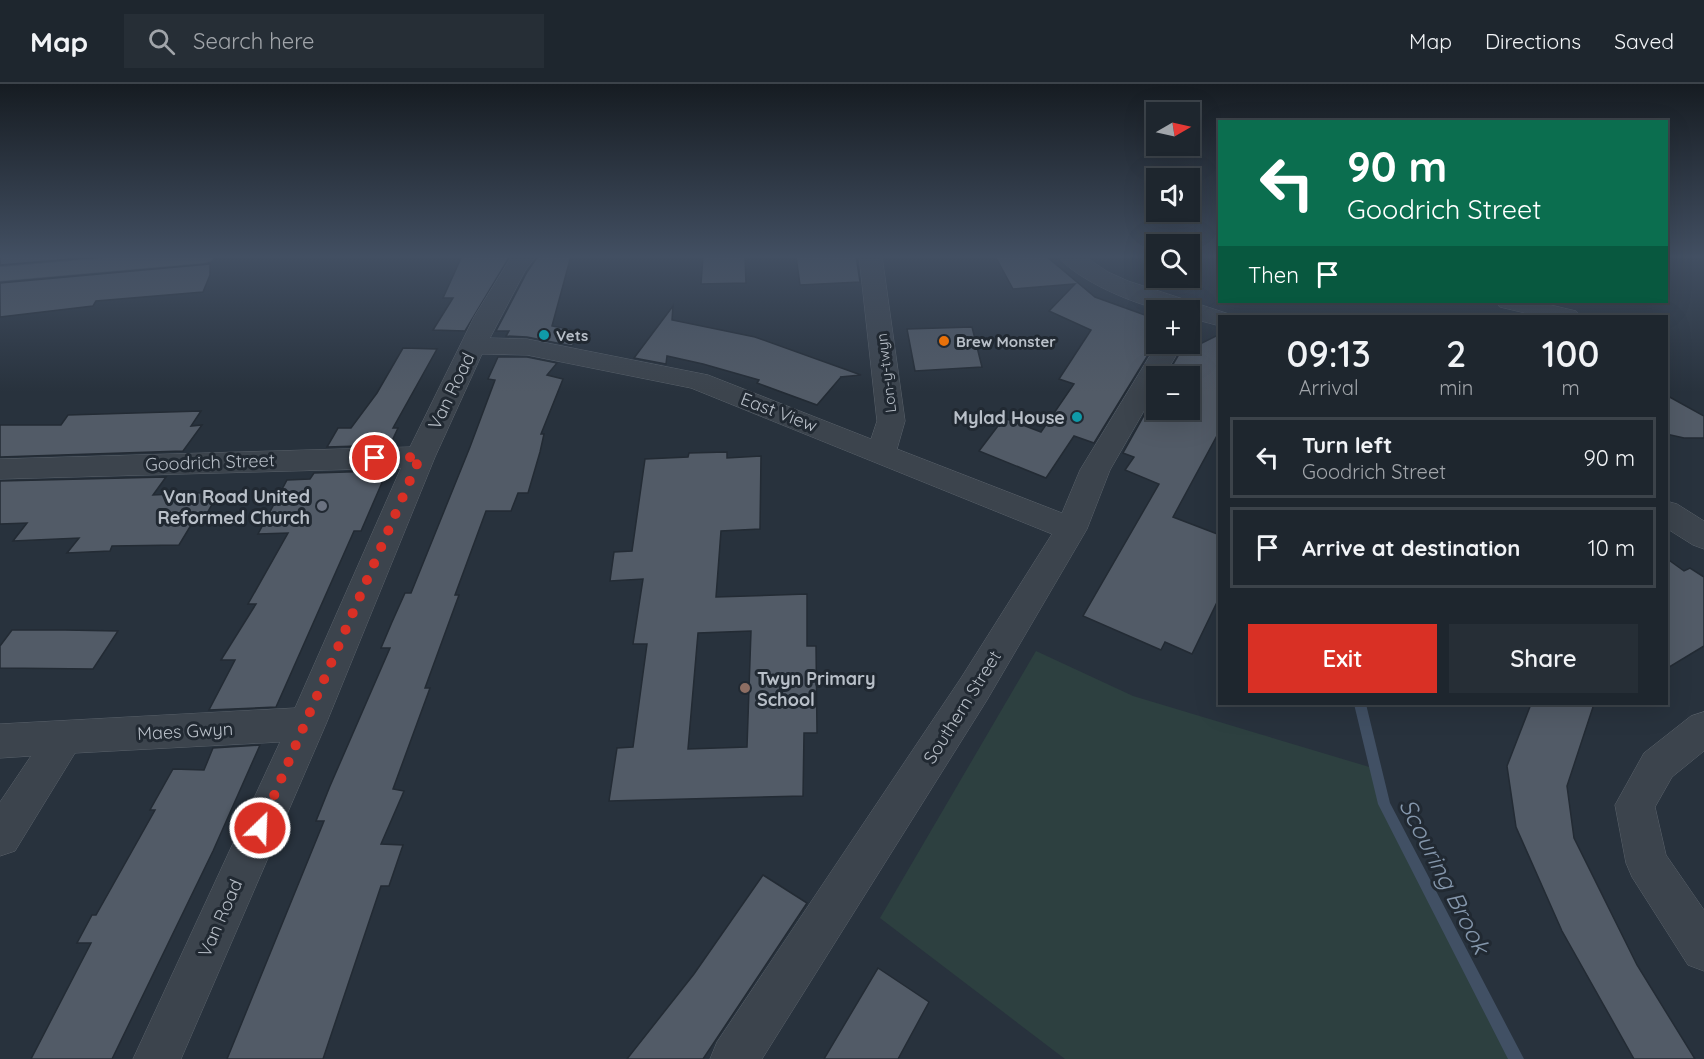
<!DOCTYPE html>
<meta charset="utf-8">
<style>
body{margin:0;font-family:Quicksand,sans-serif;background:#262e36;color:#f1f3f6;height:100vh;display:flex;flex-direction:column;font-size:22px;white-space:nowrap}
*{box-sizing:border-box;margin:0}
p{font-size:20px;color:#a1a5aa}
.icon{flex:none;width:33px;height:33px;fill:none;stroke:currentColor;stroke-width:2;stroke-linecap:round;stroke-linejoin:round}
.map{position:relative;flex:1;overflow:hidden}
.drawer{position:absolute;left:1218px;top:231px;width:450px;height:390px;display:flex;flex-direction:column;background:#1e262e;border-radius:0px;box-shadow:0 6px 24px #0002,0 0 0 2px #3c434a}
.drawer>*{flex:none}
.top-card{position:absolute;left:1218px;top:36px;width:450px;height:183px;border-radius:0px;box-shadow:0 6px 24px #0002,0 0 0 2px #3c434a;background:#0b6e4f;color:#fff;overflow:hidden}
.needle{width:39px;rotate:81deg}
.controls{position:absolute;left:1146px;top:18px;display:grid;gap:12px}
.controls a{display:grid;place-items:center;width:54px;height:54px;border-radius:0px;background:#1e262e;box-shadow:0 6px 24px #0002,0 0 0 2px #3c434a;font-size:30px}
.pin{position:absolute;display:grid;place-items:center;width:51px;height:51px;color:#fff;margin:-26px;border:3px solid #fff;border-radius:50%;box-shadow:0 2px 6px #0007}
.me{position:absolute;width:66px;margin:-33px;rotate:24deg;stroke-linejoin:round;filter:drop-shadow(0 0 4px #0008)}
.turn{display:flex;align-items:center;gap:21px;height:126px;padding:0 30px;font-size:27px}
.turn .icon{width:78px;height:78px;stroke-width:2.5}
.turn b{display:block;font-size:42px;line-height:51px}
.then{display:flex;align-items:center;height:57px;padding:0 30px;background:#0003;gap:12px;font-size:22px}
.eta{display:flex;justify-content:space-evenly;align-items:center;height:102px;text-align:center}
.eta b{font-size:36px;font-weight:600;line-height:42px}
.primary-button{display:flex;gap:12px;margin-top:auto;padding:12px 30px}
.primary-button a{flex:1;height:69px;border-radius:0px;background:#d93025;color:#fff;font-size:24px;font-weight:600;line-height:69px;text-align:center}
.primary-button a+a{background:#262e36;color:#f1f3f6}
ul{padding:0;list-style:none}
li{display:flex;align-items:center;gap:18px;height:81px;margin:0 12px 9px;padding:0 18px;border:3px solid #3c434a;border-radius:0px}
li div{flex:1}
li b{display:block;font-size:22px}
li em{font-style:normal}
header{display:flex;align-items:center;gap:36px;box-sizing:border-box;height:84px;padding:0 30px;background:#1e262e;border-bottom:2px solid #3c434a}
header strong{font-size:28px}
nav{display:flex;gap:33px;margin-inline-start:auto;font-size:21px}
.search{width:420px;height:54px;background:#262e36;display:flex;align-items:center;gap:15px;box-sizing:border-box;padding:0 21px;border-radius:0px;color:#a1a5aa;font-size:22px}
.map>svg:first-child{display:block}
</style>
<header>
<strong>Map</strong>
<div class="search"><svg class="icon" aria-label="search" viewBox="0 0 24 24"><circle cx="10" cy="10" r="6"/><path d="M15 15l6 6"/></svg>Search here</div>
<nav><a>Map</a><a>Directions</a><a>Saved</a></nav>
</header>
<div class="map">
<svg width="1704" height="975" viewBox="0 0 1704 975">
<rect width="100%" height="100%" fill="#28323d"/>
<path fill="#2d4040" d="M1036,567l97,45 243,73 8,35 132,255h-451l-185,-141z"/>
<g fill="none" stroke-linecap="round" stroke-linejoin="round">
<path fill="#415064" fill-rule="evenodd" d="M1354,620h12l24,99 134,256h-16l-130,-255z"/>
</g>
<g fill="#525b67" stroke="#232b34" stroke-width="1.5" fill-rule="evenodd">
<path d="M0,172h106l-106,9z"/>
<path d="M462,172h48l-45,75 -32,-1 20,-32h-10z"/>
<path d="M538,172h33l-19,70 32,6 -12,14 -45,-9 -21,-1 3,-5h-13l31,-59z"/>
<path d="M703,172h42l1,27 -45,1z"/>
<path d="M796,172h60l4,26 -60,3z"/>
<path d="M995,172h51l49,41 61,22v23l-62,101 -20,-7 -28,42 -67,-27 25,-33 37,14 33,-48 -15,-5 32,-49 -42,-19 26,-27 -62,5z"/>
<path d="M210,180v11l-7,17 -107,9 -3,5 -93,11v-34z"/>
<path d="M673,222l-1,14 83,17 106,38 -21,2h1l-24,28 -60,-22 2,-3 -56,-16 -36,-8 -1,8 -32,-6z"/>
<path d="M972,243l10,40 -67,4 -8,-42z"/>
<path d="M1220,250v96l-47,87 47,18v61l-28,58 -27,-12 -4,8 -78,-34 76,-132 -34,-14 9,-13 -11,-4 33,-59v16h34v-34h-24l19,-32h15z"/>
<path d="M403,264l34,1 -44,79h5l-8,17 -63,2 11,-19h13l26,-35z"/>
<path d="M498,273h29l30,6 -10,12 16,4 -22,55h3l-4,18 -12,41h-10l-7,18h-25l-31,84h4l-34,93h5l-37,101 11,2 -23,53 22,1 -14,41h-8l-58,173h-96l97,-238h-8l14,-35 60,-138h-9l11,-26 13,-29h6l59,-146 25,-67 -7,-1z"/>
<path d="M1666,311l38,21v22h-20l-18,-4z"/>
<path d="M201,327l-10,15 11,-1 -19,26 -183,6v-32h61l7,-10z"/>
<path d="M727,368v6l34,-2 -1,73 -39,2 -5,66 91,-3v52h9l1,87h-13l-1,63 -194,5 8,-53 16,-1 14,-103h-14l10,-65 -33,2 4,-29 18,-1 13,-92 43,-2 1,-4zM751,547l-4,116 -59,2 10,-116z"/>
<path d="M379,387l-4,7h9l-23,53h-7l-78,176 -67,3 26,-50h-14l35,-56h-8l40,-71 -30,1 29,-54 23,-1 4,-6z"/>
<path d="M166,393l-13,18 66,-3 -18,32 -10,1 -12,20 -67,1 -2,5 -43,2 12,-15 -66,3 14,-18 -27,1v-43z"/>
<path d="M1666,474l18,13 6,-3 14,9v69l-38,23z"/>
<path d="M12,546h53l53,1 -25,38 -93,-1v-22z"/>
<path d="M1531,620h63l-27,82 7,52 63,127 58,94h-61l-72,-128 -46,-104 -9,-61z"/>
<path d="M260,661l-47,106 -101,208h-81l60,-116h-14l15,-28h4l59,-105h-5l23,-41 31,1 9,-22z"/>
<path d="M763,791l44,28 -104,156h-76l67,-85z"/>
<path d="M878,884l51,34 -31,57h-74z"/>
</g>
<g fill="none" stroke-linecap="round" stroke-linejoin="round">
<defs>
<g id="minor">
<path d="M512,172h24l-11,15 -35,67 37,1 181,36 163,64 6,-18 -18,-165h23l23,165 -8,28 165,64 18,-43 77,-126h26l-19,32h-8v14l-46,80 -23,59 -100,171 -225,359h-52l7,-17 244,-364 91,-144 -361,-146 -164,-33 -45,-1 -47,103 -109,267 -145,335h-48l147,-317 -205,11 -60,98 -15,5v-54l31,-46 -31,2v-34l295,-16 106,-240 -401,11v-20l410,-12 64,-130z"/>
<path d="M1058,172h26l24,16 20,9 101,33 2,2h-11v10l-30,-8v-8c-8,0 -16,1 -24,0 -27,-3 -92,-31 -108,-54z"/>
<path d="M1497,218h41l38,9 4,5h-42l-38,-9z"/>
<path d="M1666,417l11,3 27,17v28l-11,-4 -27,-17z"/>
<path d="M1704,628v39l-32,26 -17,30 11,48 38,55v61l-16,-6 -56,-88 -6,-14 -11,-58 29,-52 47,-37z"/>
</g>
<path id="major" d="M128,172h87l-4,5 -8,2 -203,18v-14z"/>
</defs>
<use href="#minor" stroke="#5a626b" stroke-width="1"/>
<use href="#major" stroke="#454d56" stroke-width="1"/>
<use href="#minor" fill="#3c444d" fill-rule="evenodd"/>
<use href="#major" fill="#5a636d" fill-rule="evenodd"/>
</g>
<linearGradient id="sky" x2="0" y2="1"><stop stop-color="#161c22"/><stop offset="0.56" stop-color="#424f62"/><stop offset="1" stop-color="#424f62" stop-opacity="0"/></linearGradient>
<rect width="1704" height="308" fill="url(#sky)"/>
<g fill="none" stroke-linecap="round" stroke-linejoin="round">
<path stroke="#d93025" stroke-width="10" stroke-dasharray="0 18" d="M260,744l160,-371 -45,1"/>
</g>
<g fill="#0f9aa8" stroke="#212932" stroke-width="2">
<circle cx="544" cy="251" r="6"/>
<circle cx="1077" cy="333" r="6"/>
</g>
<circle fill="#e8710a" stroke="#212932" stroke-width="2" cx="944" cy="257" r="6"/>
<circle fill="#6b7280" stroke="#212932" stroke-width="2" cx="322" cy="422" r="6"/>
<circle fill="#8d6e63" stroke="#212932" stroke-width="2" cx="745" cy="604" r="6"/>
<g text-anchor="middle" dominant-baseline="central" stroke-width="6" stroke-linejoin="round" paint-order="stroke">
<g font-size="15" font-weight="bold" fill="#b8bfc8" stroke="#212932" text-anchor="start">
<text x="556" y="251">Vets</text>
<text x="956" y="257">Brew Monster</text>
</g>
<g font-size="15" fill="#b8bfc8" stroke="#212932">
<text transform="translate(886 289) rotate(-97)">Lon-y-twyn</text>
</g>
<g font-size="18" fill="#b8bfc8" stroke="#212932">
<text transform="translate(451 307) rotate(-64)">Van Road</text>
<text transform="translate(779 328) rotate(21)">East View</text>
<text transform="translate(210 378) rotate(-2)">Goodrich Street</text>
<text transform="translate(962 623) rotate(-58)">Southern Street</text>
<text transform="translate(185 647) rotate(-3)">Maes Gwyn</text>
<text transform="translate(220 834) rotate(-66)">Van Road</text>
</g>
<g font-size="18" font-weight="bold" fill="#b8bfc8" stroke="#212932" text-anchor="end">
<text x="1065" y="333">Mylad House</text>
<text x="310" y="412">Van Road United<tspan x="310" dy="21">Reformed Church</tspan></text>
<text x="757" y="594" text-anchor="start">Twyn Primary<tspan x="757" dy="21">School</tspan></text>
</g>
<g font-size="24" font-style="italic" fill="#8496ab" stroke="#212932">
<text transform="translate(1445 792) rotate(63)">Scouring Brook</text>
</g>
</g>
</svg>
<div class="controls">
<a><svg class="needle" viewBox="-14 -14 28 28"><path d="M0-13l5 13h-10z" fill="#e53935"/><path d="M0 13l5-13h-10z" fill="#a1a5aa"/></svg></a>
<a><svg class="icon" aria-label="sound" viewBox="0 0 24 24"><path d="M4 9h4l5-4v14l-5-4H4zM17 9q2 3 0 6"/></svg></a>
<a><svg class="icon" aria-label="search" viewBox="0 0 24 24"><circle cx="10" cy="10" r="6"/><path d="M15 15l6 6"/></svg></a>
<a>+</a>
<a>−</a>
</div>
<div class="pin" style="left:375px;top:374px;background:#d93025"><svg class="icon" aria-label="arrive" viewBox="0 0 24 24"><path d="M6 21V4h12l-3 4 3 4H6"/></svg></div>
<svg class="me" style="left:260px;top:744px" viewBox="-20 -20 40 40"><circle r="17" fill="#d93025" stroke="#fff" stroke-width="3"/><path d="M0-11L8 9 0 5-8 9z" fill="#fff"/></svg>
<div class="top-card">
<div class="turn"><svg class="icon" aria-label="left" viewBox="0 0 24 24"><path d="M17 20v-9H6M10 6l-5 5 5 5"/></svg><div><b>90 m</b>Goodrich Street</div></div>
<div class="then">Then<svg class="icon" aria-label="arrive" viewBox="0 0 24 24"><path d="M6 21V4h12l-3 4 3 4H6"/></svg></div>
</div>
<section class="drawer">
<div class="eta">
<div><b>09:13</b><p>Arrival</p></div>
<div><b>2</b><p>min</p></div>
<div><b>100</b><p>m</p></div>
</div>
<ul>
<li><svg class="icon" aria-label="left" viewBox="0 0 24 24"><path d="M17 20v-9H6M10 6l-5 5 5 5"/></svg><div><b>Turn left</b><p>Goodrich Street</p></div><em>90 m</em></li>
<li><svg class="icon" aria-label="arrive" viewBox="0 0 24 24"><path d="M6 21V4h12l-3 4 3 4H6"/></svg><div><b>Arrive at destination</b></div><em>10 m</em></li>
</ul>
<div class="primary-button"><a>Exit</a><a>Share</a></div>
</section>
</div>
